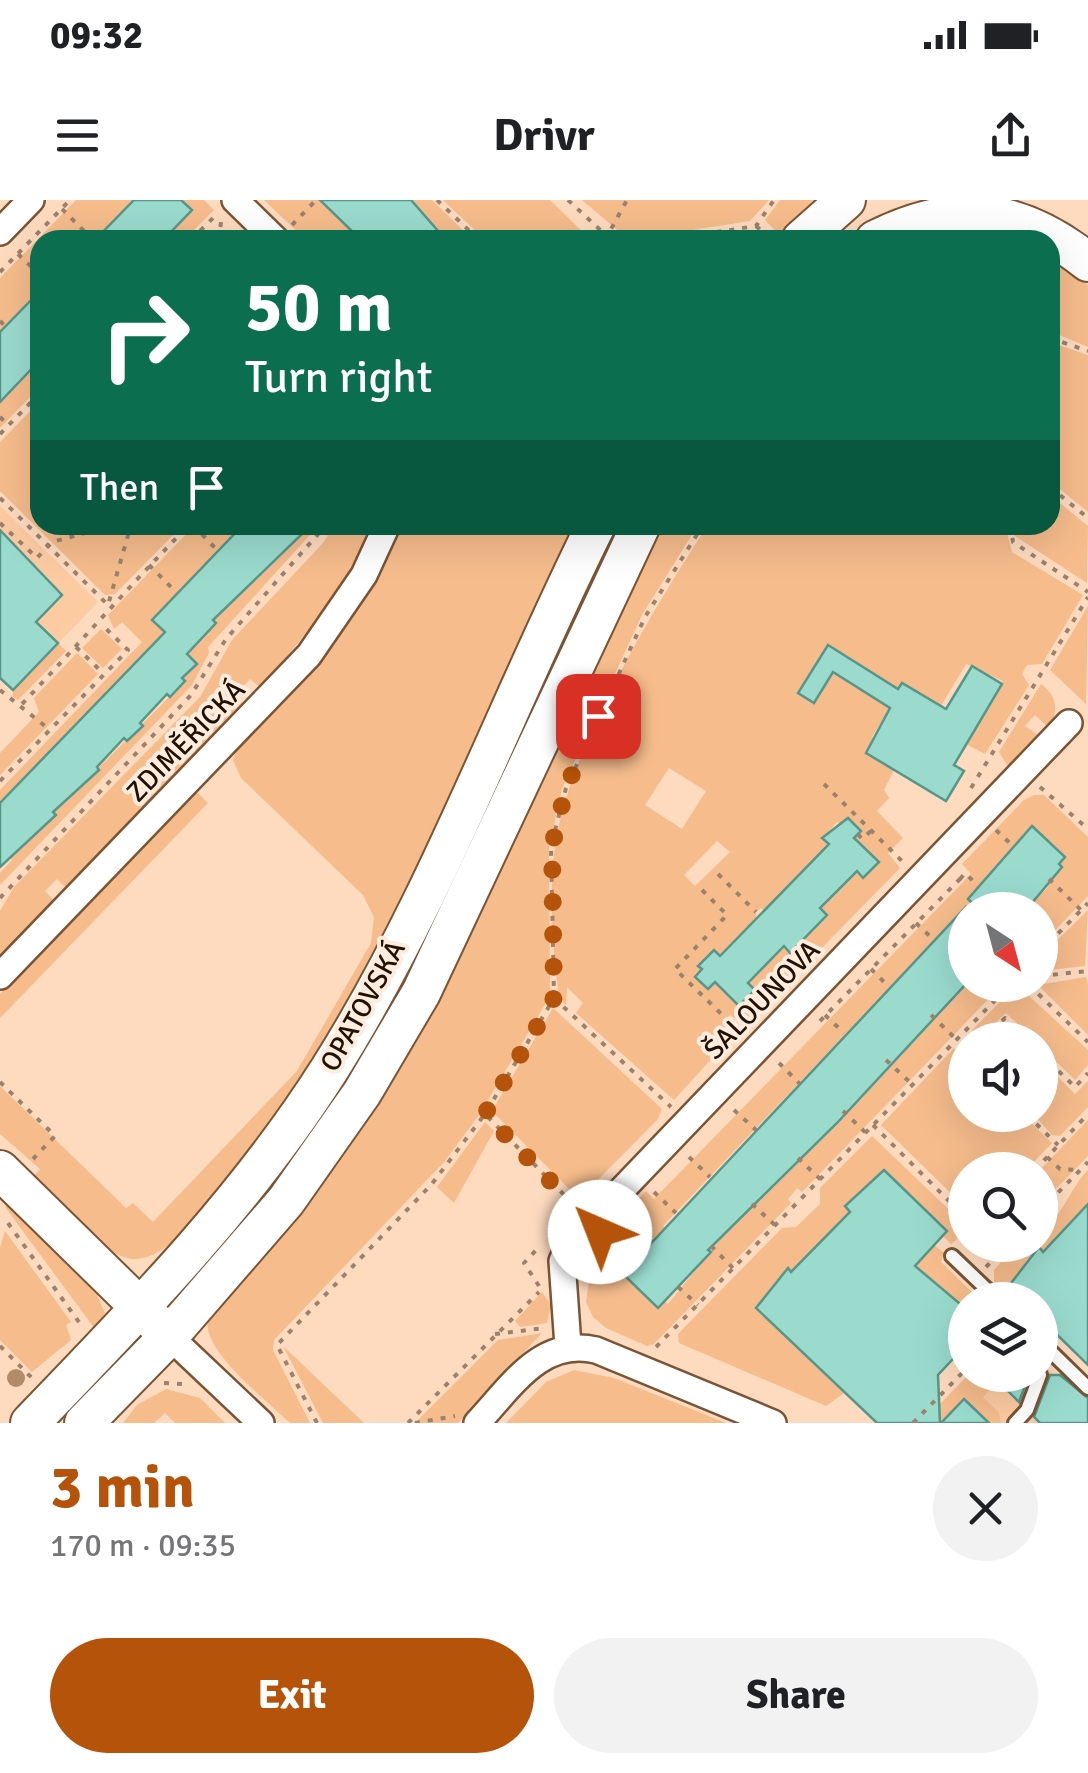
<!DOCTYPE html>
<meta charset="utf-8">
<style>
body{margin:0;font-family:Signika,sans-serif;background:#f2f2f2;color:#202124;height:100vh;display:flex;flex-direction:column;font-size:38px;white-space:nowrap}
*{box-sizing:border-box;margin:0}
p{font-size:32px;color:#757577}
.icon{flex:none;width:55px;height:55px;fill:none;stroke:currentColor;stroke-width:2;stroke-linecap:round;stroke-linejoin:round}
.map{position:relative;height:1223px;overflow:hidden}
.panel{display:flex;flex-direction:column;background:#fff;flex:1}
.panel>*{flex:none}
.hud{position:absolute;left:30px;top:30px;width:1030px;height:305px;border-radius:30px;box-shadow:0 10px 40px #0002;background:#0b6e4f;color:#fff;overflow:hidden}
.needle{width:65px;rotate:144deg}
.fabs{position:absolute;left:948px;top:692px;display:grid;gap:20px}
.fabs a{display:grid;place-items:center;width:110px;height:110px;border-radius:50%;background:#fff;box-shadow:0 10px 40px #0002;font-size:50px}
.pin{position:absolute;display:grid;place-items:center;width:85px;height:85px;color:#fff;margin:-42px;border-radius:20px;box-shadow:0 5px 15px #0006}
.me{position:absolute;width:110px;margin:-55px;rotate:316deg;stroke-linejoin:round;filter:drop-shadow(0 0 8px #0008)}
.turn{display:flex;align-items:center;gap:35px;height:210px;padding:0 50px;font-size:45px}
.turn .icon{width:130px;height:130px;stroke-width:2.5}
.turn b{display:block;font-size:70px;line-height:85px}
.then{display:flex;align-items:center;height:95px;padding:0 50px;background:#0003;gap:20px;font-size:38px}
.round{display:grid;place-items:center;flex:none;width:105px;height:105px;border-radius:52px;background:#f2f2f2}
.overview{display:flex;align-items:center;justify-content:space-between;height:170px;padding:0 50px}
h1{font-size:60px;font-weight:700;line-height:75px;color:#b45309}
.primary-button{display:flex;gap:20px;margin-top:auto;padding:20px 50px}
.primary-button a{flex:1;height:115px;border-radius:60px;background:#b45309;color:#fff;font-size:40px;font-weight:700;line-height:115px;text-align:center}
.primary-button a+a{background:#f2f2f2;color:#202124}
.status{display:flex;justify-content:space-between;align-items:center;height:70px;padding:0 50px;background:#fff;direction:ltr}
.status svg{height:28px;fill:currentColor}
header{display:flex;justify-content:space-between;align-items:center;height:130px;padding:0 50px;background:#fff;font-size:45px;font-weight:700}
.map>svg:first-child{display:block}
</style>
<div class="status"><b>09:32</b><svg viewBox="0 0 49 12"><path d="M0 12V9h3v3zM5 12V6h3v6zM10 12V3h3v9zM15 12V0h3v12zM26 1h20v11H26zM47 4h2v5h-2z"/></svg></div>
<header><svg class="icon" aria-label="menu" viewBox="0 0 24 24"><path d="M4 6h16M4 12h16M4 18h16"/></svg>Drivr<svg class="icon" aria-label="share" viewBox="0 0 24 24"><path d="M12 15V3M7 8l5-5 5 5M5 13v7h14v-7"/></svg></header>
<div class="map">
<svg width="1088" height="1223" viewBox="0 0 1088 1223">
<rect width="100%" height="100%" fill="#fedbbf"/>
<g fill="#fdcba2">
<path d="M0,306l98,96 -85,88 -13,-12z"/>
<path d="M1040,1169l9,1 14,15 25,38h-166l32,-34 13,13 27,-27h46z"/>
</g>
<g fill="#f6bc8c" fill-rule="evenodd">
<path d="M76,0h58l-39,40h-55v51l-40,41v-54z"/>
<path d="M181,0h23l10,10 -30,30h-21l28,-30z"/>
<path d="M264,0h56l41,40h-55z"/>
<path d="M411,0h21l41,40h-27z"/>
<path d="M443,0h107l41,40h-106z"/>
<path d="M582,0h187l-19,21 -121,19z"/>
<path d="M780,0h40l-38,38 -17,-18z"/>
<path d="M1050,49l38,36v62l-38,-16z"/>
<path d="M1050,142l38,13v157l-38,-31z"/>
<path d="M40,160v27l-40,41v-26z"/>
<path d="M40,201v124h143l-68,69 -10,1 -105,-104v-49z"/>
<path d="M1050,295l38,31 -1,57 -72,-47 -2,-11h37z"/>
<path d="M195,325h48l-91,94 13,13 -165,171v-13l142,-148 -20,-20 -8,7 -6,-14z"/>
<path d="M305,325h14l-111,122 1,6 -17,32 -192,200v-12l12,-13 -2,-3 175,-176 -3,-3 15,-14 -13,-14 32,-27 -3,-3 89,-85 -3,-4z"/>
<path d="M334,325h39c-28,61 -68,113 -113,162l-10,-8 -15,16 8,9 -177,184 -9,-9 -12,12 11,12 -56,58v-50l14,-24 186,-190 32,-57 91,-97z"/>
<path d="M401,325h182c-110,232 -205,486 -377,679 -19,21 -38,52 -69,55 -32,2 -82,-57 -106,-79l9,-11 -40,-35v-48l126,122 7,-5 20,19 144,-151 74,-128 3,-26 -11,-22 -122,-117 -8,-18 5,-13c67,-69 123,-134 163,-222z"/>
<path d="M612,325h14l-228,479 -81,132 -72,86 40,-62z"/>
<path d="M655,325h43l-56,90 -80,174 -13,58 1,149 -71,119 -34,46 -171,179 -1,10 37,73h-20c-22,-22 -90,-73 -82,-105l50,-60z"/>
<path d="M708,325h297l7,27 71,43 -41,69 -15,1 -5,9 7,11 -44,69 -19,-10 37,-63 -37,-17 -25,42 -40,-23 -9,14 -5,31 -7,-4 -8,13 22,33 -10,20 5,8 -12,13 26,27 -15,15 12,15 -88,90 -14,-13 29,-30 -6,-7 36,-37 6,6 15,-15 -24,-24 7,-7 -12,-12 -8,7 -4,-4 -14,16 6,6 -65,67 -3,-3 -5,4v7l-36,37 -7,-6 -14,15 3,4 -7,8 13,12 7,-7 33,1 36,-37 18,23 -56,57 -16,-11 -6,6 11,12 -1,7 -9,4 -51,56 -98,-87 7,-10 -16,-16 -1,18 -6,-6c-8,-41 -11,-111 -5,-152 13,-97 99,-240 153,-322zM828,445l58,36 -11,17 -58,-35zM669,568l37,23 -24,38 -37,-24zM717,641l13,11 -35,34 -11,-11z"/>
<path d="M1088,406l-2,98 -36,-34z"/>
<path d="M101,429l21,20 -19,19 -21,-20z"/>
<path d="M58,443l8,8 -48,49 -5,-3v-7z"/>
<path d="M77,453l21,21 -98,101v-22l39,-41 -5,-14z"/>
<path d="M1041,484c16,11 18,28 8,44l-14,-13 -10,11 15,10 -31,32 -10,-16z"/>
<path d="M196,591l12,12 -208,215v-24z"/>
<path d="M1034,595h10l44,42v59l-48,50v-36h-14l11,-18 3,3 9,-9 -3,-3 13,-19 -27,-37 -64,72 3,3 -308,324 3,3 -37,38 3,3 -6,7 32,31 6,-7 4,3 42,-52 -3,-3 135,-131 3,-9 3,2 14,-14 -3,-3 103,-107 40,-2 -200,207 -5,-4 -9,11 3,4 -137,141 -7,2 -41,-18 -13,-11 -7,-15 8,-56 52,-55 8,8 317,-325 -9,-10 62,-64z"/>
<path d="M1088,710l-3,56 -45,5v-14z"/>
<path d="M1086,777l2,8v50l-50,-50z"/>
<path d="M1017,785l71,65v15l-13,15 -35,-34v-6h-6l-28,-27 -26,25 -8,-8z"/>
<path d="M553,808l109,101 -4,10 -79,80 -87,-88z"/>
<path d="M954,848l11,11v56h58l29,28 -26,27h-61v37l-84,-82z"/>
<path d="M1040,859l35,35 13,-13v26l-28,29 -8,-1 -18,-20h6z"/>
<path d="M1088,920v36l-48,49v-35z"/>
<path d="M485,922l9,9 -40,72 -17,-16z"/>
<path d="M872,936l93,89v8l-14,11 -9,-9 4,-5 -62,-60 -39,36 5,6 -59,60 -3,-3 -13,13 2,4 -21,22 88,85 -18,13 -147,-63 -1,-9 104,-106 14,-1 24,-23v-16z"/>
<path d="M1088,970v34l-45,48 -4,-4 -14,14 3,3 -20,22 13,13h-12l-15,-17v-13l22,-25h24v-17h6c21,-21 24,-39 42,-58z"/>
<path d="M11,1002l86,93 8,18 -7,20 -93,-126z"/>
<path d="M5,1031l66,91 -5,3 5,15 -39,32 -32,-32v-92z"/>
<path d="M933,1044l11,9 -3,9 39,38h-15v8l-50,-42z"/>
<path d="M542,1092l9,13 -4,18 -27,4 -5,-6z"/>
<path d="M542,1133l-84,90h-43l83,-83z"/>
<path d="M283,1146l81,77h-41z"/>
<path d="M574,1170l40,8 112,45h-220l40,-41z"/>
<path d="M968,1175h26l4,6 -15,16 16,16 2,10h-12l-25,-24 -23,24h-19z"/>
<path d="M166,1189l34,9 25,25h-50l-10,-10 -11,10h-31l14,-18z"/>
</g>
<g fill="#9adbce" stroke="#57968b" stroke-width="2.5">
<path d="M134,0h47l11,10 -29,30h-68z"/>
<path d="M320,0h91l35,40h-85z"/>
<path d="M40,91v69l-40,42v-70z"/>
<path d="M243,325h50l9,9 -89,86 3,3 -29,31 10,10 -15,14 3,3 -15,16 -3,-3 -27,29 3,3 -16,15 -3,-3 -27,29 2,3 -46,42 3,3 -56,52v-64l165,-171 -13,-12z"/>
<path d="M0,330l62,65 -26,27 22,21 -45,47 -13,-12z"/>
<path d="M828,445l70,44 4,-6 44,26 26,-43 30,18 -48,81 10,6 -18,30 -80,-48 24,-45 -57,-36 -19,31 -16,-10z"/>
<path d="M848,618l13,13 -7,7 25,24 -16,16 -6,-7 -37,37 7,7 -37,38 -6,-7 -36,37 7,7 -16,16 -24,-24 -7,7 -13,-12 7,-8 -4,-3 16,-16 6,6 109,-112 -7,-6z"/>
<path d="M1032,626l33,31 -6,7 3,3 -36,43h-47l-11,-11z"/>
<path d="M965,708v77l-128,138 -129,127 3,2 -53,56 -32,-31 6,-7 -3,-3z"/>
<path d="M884,970l63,61 -32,35 50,42v38l-27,29 2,48h-63l-121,-115 32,-40 3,4 59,-60 -5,-6z"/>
<path d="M1088,1004v161l-48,-47v-18h-19l-13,-13 31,-40 4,5z"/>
<path d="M992,1175h37l-10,27z"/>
<path d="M1050,1175h10l28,23v25h-48l-6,-6z"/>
<path d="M964,1199l25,24h-48z"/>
</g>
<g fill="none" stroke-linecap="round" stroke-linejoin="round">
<defs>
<g id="lane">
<path d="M952,1056l46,44"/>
<path d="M1040,1141l48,47"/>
<path d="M1015,1223l12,-13 13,-35"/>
</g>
<g id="street">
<path d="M235,0l41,40"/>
<path d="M0,32l31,-32"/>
<path d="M0,776l309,-321 55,-80 23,-50"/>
<path d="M169,1136l92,87"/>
<path d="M568,1146l-6,-85 7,-16 500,-522"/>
<path d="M477,1223c34,-36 64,-86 119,-73l177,73"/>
</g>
<g id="secondary">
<path d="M801,40l45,-40"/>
<path d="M875,40c80,-40 143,-34 213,22"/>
<path d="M0,970l159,156"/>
<path d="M30,1223c107,-111 216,-222 299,-353 108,-171 177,-365 267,-545"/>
<path d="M84,1223l85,-87 117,-135 76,-108 59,-100 220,-468"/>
</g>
</defs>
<use href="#lane" stroke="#7a5535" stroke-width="18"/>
<use href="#street" stroke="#7a5535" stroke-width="30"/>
<use href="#secondary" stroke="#7a5535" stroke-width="42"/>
<g stroke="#9c826d" stroke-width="4" stroke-dasharray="5 8" stroke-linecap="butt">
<path d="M437,0l42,40"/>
<path d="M568,0l43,40"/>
<path d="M62,9l31,31"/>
<path d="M292,25l24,-25"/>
<path d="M756,26l15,13"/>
<path d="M172,33l7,7"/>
<path d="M221,33l7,7"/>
<path d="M191,40l25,-25"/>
<path d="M219,40l2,-18"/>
<path d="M605,40l22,-40"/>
<path d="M665,40l91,-14 18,-26"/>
<path d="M18,54l22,21"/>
<path d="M0,72l70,-72"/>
<path d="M0,121l5,5"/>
<path d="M1050,138l38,13"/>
<path d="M36,167l4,4"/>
<path d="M0,217l8,8"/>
<path d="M0,234l40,-41"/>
<path d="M1050,287l38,31"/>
<path d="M0,298l108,107 23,-80"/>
<path d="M0,323l37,35 15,-16 62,-17"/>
<path d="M193,325l25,26"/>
<path d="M1010,325l3,17 75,50"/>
<path d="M149,365l28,28"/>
<path d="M76,447l28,27"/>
<path d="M0,490l50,40"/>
<path d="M22,504c57,-60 109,-120 167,-179"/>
<path d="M0,581l128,-131 -27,-26"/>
<path d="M824,584l80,79"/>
<path d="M1040,587l48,42"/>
<path d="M971,588l117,-191"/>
<path d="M996,630l18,17"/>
<path d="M858,634l4,5 9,-8"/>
<path d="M718,674l38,38"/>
<path d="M960,679l5,-6 14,14"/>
<path d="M1049,679l32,31"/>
<path d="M702,690l25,25 -52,54 66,64"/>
<path d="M0,698l191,-203 35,-56 100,-114"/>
<path d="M916,723l18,17"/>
<path d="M794,749l15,14"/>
<path d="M1040,752l48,-49"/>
<path d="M871,769l18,18"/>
<path d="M1040,776l48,-5"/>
<path d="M995,785l8,7"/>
<path d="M1029,785l59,57"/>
<path d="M554,798l117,109"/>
<path d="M825,815l19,18"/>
<path d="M931,815l26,25"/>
<path d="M820,821l140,-142 -5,-5"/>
<path d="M984,840l21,-22 23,22"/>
<path d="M1040,853l35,34 13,-14"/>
<path d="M886,860l27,25"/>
<path d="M779,863l21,21"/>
<path d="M0,882l55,54 -22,23"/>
<path d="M734,910l22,20"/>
<path d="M843,911l23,22"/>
<path d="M1027,915l31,30"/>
<path d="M873,925l92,92"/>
<path d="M689,957l21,20"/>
<path d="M1047,957l13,12 18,1"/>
<path d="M798,958l23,22"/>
<path d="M1035,970l53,-56"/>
<path d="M654,992l22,21"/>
<path d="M573,1004l-88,-90 69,-116 -3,-152 15,-58 79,-171 58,-92"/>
<path d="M752,1004l24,22"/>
<path d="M1040,1011l48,-49"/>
<path d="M8,1023l73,102"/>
<path d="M616,1030l25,25"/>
<path d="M711,1046l23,23"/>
<path d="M986,1067l21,-22"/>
<path d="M539,1086l-15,-23 16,-17"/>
<path d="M678,1087l20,18"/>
<path d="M495,1134l50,-6"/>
<path d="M0,1146l33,33"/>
<path d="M656,1147l354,-362"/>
<path d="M164,1183l20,1"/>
<path d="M317,1223l-40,-78 154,-160 54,-71"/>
<path d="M408,1223l131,-131"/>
<path d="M415,1223l40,-7"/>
<path d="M913,1223l52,-53"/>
</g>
<use href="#lane" stroke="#fff" stroke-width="12"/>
<use href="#street" stroke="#fff" stroke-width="25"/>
<use href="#secondary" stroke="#fff" stroke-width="38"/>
</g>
<circle fill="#b28b69" cx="16" cy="1178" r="9"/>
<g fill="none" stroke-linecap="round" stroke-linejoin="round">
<path stroke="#b45309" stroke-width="18" stroke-dasharray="0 32.4" d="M598,516l-32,72 -14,58 2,152 -69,116 115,118"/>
</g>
<g text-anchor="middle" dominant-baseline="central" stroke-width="8" stroke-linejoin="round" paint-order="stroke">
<g font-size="28" fill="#201104" stroke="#feecde">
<text transform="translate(186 541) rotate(-46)">ZDIMĚŘICKÁ</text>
<text transform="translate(762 800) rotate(-46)">ŠALOUNOVA</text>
<text transform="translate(363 806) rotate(-61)">OPATOVSKÁ</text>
</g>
</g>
</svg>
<div class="fabs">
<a><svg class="needle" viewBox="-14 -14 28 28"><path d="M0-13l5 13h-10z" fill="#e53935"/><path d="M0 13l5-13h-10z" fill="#757577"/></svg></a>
<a><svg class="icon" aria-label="sound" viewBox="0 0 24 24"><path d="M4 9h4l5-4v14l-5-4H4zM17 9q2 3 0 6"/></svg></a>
<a><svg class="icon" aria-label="search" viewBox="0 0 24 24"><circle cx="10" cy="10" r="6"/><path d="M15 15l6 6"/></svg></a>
<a><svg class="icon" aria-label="layers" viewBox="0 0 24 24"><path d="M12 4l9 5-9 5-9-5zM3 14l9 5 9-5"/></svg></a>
</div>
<div class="pin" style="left:598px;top:516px;background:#d93025"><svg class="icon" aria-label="arrive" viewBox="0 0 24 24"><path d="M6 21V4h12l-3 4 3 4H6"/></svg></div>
<svg class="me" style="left:600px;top:1032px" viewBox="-20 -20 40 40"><circle r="19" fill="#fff"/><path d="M0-13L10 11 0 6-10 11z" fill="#b45309"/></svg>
<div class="hud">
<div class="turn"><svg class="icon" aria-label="right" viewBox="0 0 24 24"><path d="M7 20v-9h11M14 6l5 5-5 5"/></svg><div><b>50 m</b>Turn right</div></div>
<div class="then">Then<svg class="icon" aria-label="arrive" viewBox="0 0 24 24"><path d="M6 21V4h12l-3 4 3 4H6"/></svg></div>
</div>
</div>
<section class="panel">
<div class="overview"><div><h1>3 min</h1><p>170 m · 09:35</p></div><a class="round"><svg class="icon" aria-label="close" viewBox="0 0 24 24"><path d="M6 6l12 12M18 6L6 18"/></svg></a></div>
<div class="primary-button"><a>Exit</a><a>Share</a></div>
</section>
